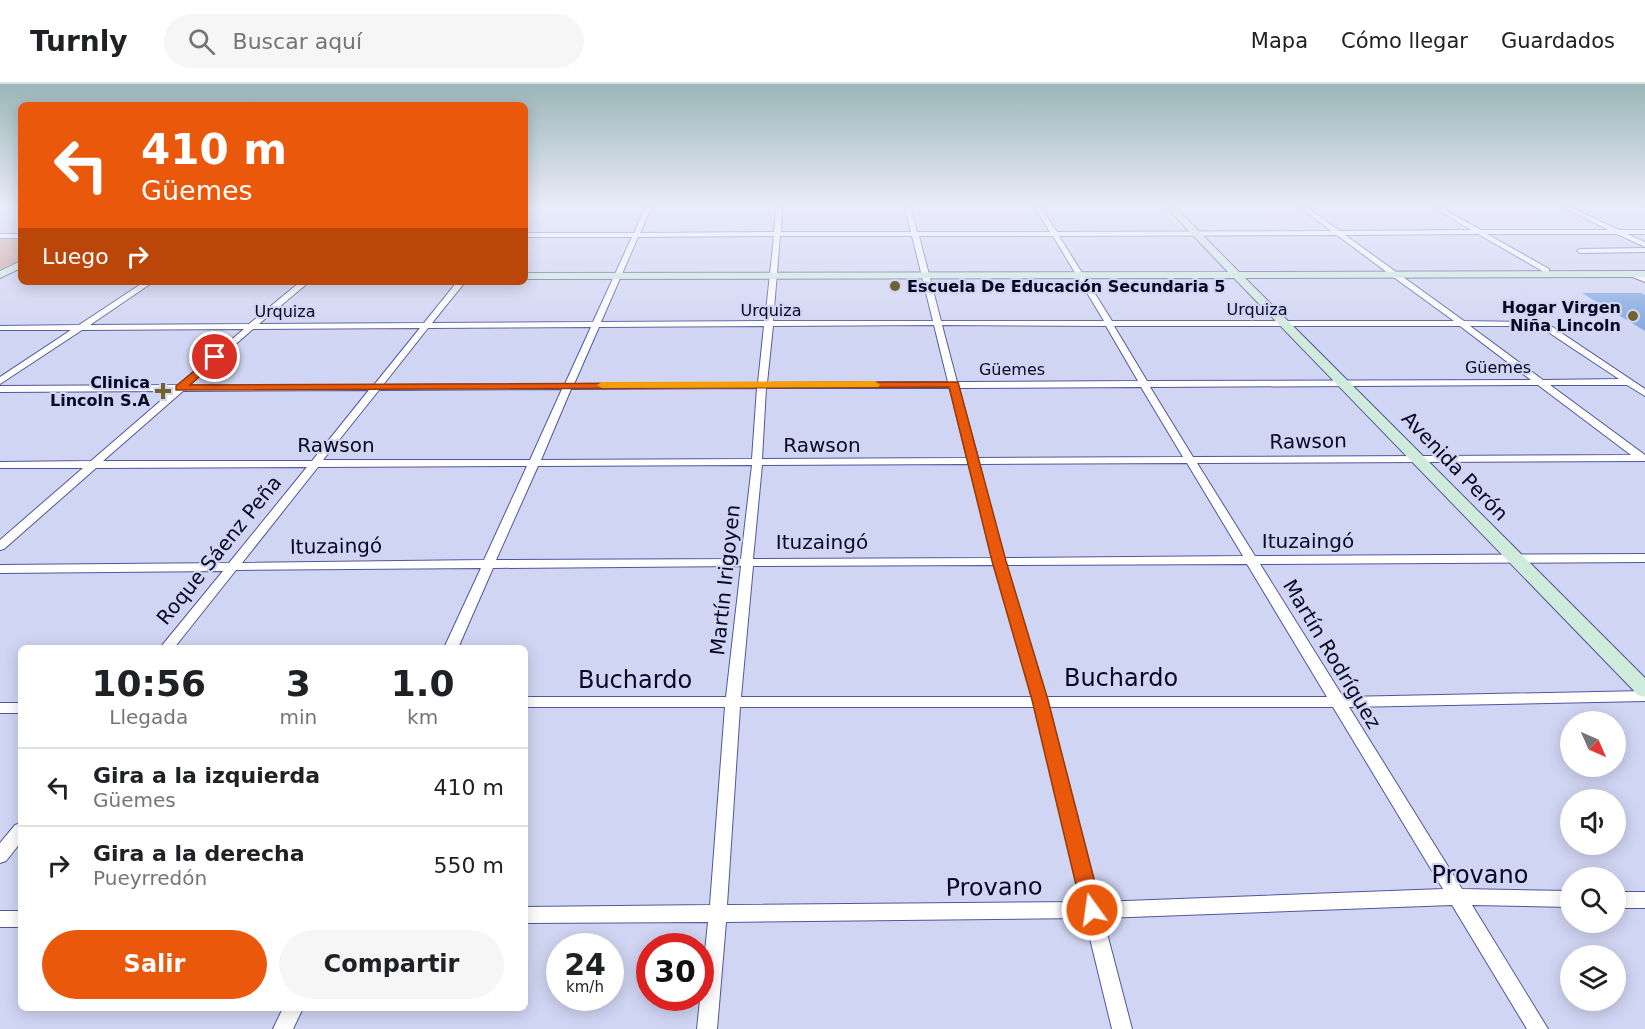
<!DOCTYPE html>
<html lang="es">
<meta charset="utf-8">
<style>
body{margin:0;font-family:"DejaVu Sans",sans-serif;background:#f6f6f6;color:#202124;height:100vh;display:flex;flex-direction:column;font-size:22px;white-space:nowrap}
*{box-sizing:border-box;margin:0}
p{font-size:20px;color:#757577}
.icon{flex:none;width:33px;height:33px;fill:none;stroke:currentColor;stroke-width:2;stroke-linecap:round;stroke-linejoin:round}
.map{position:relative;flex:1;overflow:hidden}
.panel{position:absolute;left:18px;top:561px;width:510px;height:366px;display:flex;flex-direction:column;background:#fff;border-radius:9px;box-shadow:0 3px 15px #0003}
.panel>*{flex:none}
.hud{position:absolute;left:18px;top:18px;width:510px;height:183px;border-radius:9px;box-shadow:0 3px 15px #0003;background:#ea580c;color:#fff;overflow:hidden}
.needle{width:39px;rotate:135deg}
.fabs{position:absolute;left:1560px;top:627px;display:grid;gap:12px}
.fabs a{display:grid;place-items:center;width:66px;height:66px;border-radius:50%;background:#fff;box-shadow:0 3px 15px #0003;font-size:30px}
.speed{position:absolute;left:546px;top:849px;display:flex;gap:12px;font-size:30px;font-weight:700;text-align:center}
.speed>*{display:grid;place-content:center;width:78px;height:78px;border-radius:50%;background:#fff;box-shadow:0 3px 15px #0003;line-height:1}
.speed small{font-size:15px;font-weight:400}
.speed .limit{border:9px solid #d22;background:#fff;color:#111}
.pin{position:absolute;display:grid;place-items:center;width:51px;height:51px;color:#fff;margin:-26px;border:3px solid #fff;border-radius:50%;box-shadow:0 2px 6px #0007}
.me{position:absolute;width:66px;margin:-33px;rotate:346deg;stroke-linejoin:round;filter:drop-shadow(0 0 4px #0008)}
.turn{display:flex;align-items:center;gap:21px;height:126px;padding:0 24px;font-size:27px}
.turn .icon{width:78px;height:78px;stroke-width:2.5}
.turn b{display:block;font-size:42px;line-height:51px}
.then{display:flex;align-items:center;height:57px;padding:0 24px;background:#0003;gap:12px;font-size:22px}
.eta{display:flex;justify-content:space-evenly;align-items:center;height:102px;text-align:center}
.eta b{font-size:36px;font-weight:700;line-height:42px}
.button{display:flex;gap:12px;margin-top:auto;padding:12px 24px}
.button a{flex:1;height:69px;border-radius:36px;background:#ea580c;color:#fff;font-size:24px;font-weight:700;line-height:69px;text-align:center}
.button a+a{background:#f6f6f6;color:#202124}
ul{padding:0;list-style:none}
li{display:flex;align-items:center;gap:18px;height:78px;padding:0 24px;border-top:2px solid #e0e0e0}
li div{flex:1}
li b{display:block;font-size:22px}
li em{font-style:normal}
header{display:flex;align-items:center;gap:36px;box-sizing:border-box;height:84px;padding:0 30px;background:#fff;border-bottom:2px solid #e0e0e0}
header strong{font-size:28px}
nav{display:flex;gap:33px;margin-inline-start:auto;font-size:21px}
.search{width:420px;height:54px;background:#f6f6f6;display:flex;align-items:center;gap:15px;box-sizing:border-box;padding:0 21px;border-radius:33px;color:#757577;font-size:22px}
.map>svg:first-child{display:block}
</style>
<header>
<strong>Turnly</strong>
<div class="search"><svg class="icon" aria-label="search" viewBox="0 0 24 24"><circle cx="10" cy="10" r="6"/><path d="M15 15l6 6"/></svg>Buscar aquí</div>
<nav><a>Mapa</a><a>Cómo llegar</a><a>Guardados</a></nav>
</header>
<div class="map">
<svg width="1645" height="945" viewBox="0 0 1645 945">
<rect width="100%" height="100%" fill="#d0d5f3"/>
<path fill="#ca9c8e" d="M0,153h21v23l-21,11z"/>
<path fill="#7ea5de" d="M1582,209h59l4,2v36z"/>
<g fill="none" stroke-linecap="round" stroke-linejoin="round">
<defs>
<g id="street">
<path d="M645,124h6l-11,25 134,-1 2,-24h6l-1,24h130l-6,-24h6l6,24h133l-15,-24h6l16,24 274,-1 -30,-23h7l32,23 131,-1 -37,-22h7l40,22h128l-44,-22h7l47,22h26v4h-18l18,8v5l-28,-13h-130l62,35v4h-3l-68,-39 -133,1 119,86 68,1 19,4 94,63v7l-18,-11h-77l95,70v6l-448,2 58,93 390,-2v8l-385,2 83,133 302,-6v10l-296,6 113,182 108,2v16l-98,-2 76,124h-21l-75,-124 -349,13 29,111h-20l-27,-111 -359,4 -9,107h-20l11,-107 -183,1v-16l185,-2 15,-198h-200v-10h201l15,-131 -248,2 -35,80h-14l37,-80 -245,2 -62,78h-14l63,-77 -223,2v-8l229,-2 78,-96 -211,1 -92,81 -4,1v-10l83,-72h-83v-6l91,-1 81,-70 -172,1v-6l178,-1 66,-56 -162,1 -82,54v-7l71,-47h-71v-4l79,-1 65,-43h9l-63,43 159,-1 51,-42h9l-50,42 165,-1 33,-41h8l-33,41 161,-1 39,-85h-107v-4h109zM1337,151l51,38h4v3l62,45h-342l-53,-85zM774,152l-9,85 -164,1 37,-85zM780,152h132l21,85h-160zM919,152h134l51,85h-163zM934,241l14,57 -181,1 6,-57zM942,241l164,1 32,55 -181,1zM764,242l-6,57 -184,1 25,-57zM1114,242h346l71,54 -384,1zM1470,242h62l13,4 74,49 -76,1zM591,243l-26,57 -182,1 45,-57zM420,244l-46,57h-185l64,-56zM1538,301l93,70 -438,2 -43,-70zM1141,303l42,70 -205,1 -19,-70zM757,304l-5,71 -211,1 30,-71zM766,304h184l17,70 -205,1zM562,305l-32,71h-207l56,-70zM369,306l-57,71h-209l80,-70zM1187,379l56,93 -239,2 -25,-94zM969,380l23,94 -239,1 9,-94zM752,381l-11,94 -245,1 42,-94zM527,382l-43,94 -242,3 76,-96zM1247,480l80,133h-281l-40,-132zM994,481l38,132h-291l12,-131zM740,623h295l46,195 -354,3zM1049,623h284l110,182 -344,13z"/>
<rect x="0" y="150" width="21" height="4"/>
<path d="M1645,164v4l-65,1 -3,-2 3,-2z"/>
<path d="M1630,188h6l9,5v5l-15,-6z"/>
<rect x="0" y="619" width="21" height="10"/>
<path d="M21,739v19l-15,19 -6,2v-20l15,-18z"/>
<rect x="1616" y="808" width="29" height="16"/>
<rect x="0" y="827" width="21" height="16"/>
<path d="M283,924h20l-10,21h-20z"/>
</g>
<g id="secondary">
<path d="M1167,124h9l63,64 406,-1v6l-400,1 400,400v19l-7,-2 -404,-417 -709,1v-6l703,-1z"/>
<path d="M21,177v7l-21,10v-7z"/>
</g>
</defs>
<use href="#street" stroke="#51579a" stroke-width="2"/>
<use href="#secondary" stroke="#51579a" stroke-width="2"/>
<use href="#street" fill="#fff" fill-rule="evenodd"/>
<use href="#secondary" fill="#cfebdc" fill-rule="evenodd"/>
</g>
<linearGradient id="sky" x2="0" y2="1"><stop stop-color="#9bb6b9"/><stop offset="0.48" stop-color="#eaecfa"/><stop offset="1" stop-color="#eaecfa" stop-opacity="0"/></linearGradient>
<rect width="1645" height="256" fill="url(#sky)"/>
<path fill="#ea580c" stroke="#983908" stroke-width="1.5" d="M215,270l4,1v4l-29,26 768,-3 48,179 42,139 54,210 -3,6 -7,3 -7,-3 -3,-6 -50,-210 -40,-139 -43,-174 -773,3v-4z"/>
<path fill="#f59e0b" d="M875,297l5,4 -2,2 -276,1 -5,-3 5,-3z"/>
<g fill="#6f6431" stroke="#d0d5f3" stroke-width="2">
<circle cx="895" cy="202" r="6"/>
<circle cx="1633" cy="232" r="6"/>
<path d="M160 298h6v6h6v6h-6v6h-6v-6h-6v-6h6z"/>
</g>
<g text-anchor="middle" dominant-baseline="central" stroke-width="4.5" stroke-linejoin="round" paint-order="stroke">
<g font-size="16" font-weight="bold" fill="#070821" stroke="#d0d5f3" text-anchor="end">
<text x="907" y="202" text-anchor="start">Escuela De Educación Secundaria 5</text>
<text x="1621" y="223">Hogar Virgen<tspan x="1621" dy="18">Niña Lincoln</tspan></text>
<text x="150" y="298">Clinica<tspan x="150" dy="18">Lincoln S.A</tspan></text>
</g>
<g font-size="16" fill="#070821" stroke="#d0d5f3">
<text x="1257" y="225">Urquiza</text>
<text x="771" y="226">Urquiza</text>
<text x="285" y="227">Urquiza</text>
<text x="1498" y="283">Güemes</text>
<text x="1012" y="285">Güemes</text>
</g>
<g font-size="20" fill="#070821" stroke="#d0d5f3">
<text transform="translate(1308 357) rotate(-1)">Rawson</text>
<text x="336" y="361">Rawson</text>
<text x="822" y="361">Rawson</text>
<text transform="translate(1455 382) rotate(46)">Avenida Perón</text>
<text x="1308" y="457">Ituzaingó</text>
<text x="822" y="458">Ituzaingó</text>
<text transform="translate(336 462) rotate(-1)">Ituzaingó</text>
<text transform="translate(219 466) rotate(-51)">Roque Sáenz Peña</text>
<text transform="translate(725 496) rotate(-84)">Martín Irigoyen</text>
<text transform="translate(1332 570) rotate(59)">Martín Rodríguez</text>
</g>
<g font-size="24" fill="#070821" stroke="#d0d5f3">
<text x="1121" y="594">Buchardo</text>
<text x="635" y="596">Buchardo</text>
<text x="1480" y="791">Provano</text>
<text transform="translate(994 803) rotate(-1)">Provano</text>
</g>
</g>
</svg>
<div class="fabs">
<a><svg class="needle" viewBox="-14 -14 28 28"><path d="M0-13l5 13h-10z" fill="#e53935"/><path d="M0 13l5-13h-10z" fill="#757577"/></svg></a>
<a><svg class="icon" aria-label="sound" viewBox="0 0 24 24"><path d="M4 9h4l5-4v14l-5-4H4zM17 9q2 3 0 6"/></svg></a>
<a><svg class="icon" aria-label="search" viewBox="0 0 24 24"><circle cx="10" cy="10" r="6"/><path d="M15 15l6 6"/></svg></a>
<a><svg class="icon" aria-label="layers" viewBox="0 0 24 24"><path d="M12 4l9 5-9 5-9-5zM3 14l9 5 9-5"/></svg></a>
</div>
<div class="speed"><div>24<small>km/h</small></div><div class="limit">30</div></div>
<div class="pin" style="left:215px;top:273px;background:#d93025"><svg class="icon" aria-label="arrive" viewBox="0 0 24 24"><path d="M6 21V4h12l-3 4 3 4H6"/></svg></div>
<svg class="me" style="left:1092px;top:826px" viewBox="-20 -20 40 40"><circle r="17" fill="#ea580c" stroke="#fff" stroke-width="3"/><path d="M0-11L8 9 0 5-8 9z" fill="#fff"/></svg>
<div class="hud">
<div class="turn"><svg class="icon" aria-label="left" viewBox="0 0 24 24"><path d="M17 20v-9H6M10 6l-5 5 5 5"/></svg><div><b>410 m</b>Güemes</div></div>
<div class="then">Luego<svg class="icon" aria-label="right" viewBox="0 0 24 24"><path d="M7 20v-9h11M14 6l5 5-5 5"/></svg></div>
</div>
<section class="panel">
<div class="eta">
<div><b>10:56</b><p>Llegada</p></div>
<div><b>3</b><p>min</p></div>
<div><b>1.0</b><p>km</p></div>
</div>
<ul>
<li><svg class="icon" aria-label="left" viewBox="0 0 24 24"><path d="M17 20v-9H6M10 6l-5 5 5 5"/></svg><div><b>Gira a la izquierda</b><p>Güemes</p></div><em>410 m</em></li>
<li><svg class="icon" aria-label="right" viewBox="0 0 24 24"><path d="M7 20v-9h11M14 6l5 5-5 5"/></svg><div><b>Gira a la derecha</b><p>Pueyrredón</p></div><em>550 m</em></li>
</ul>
<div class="button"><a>Salir</a><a>Compartir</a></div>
</section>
</div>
